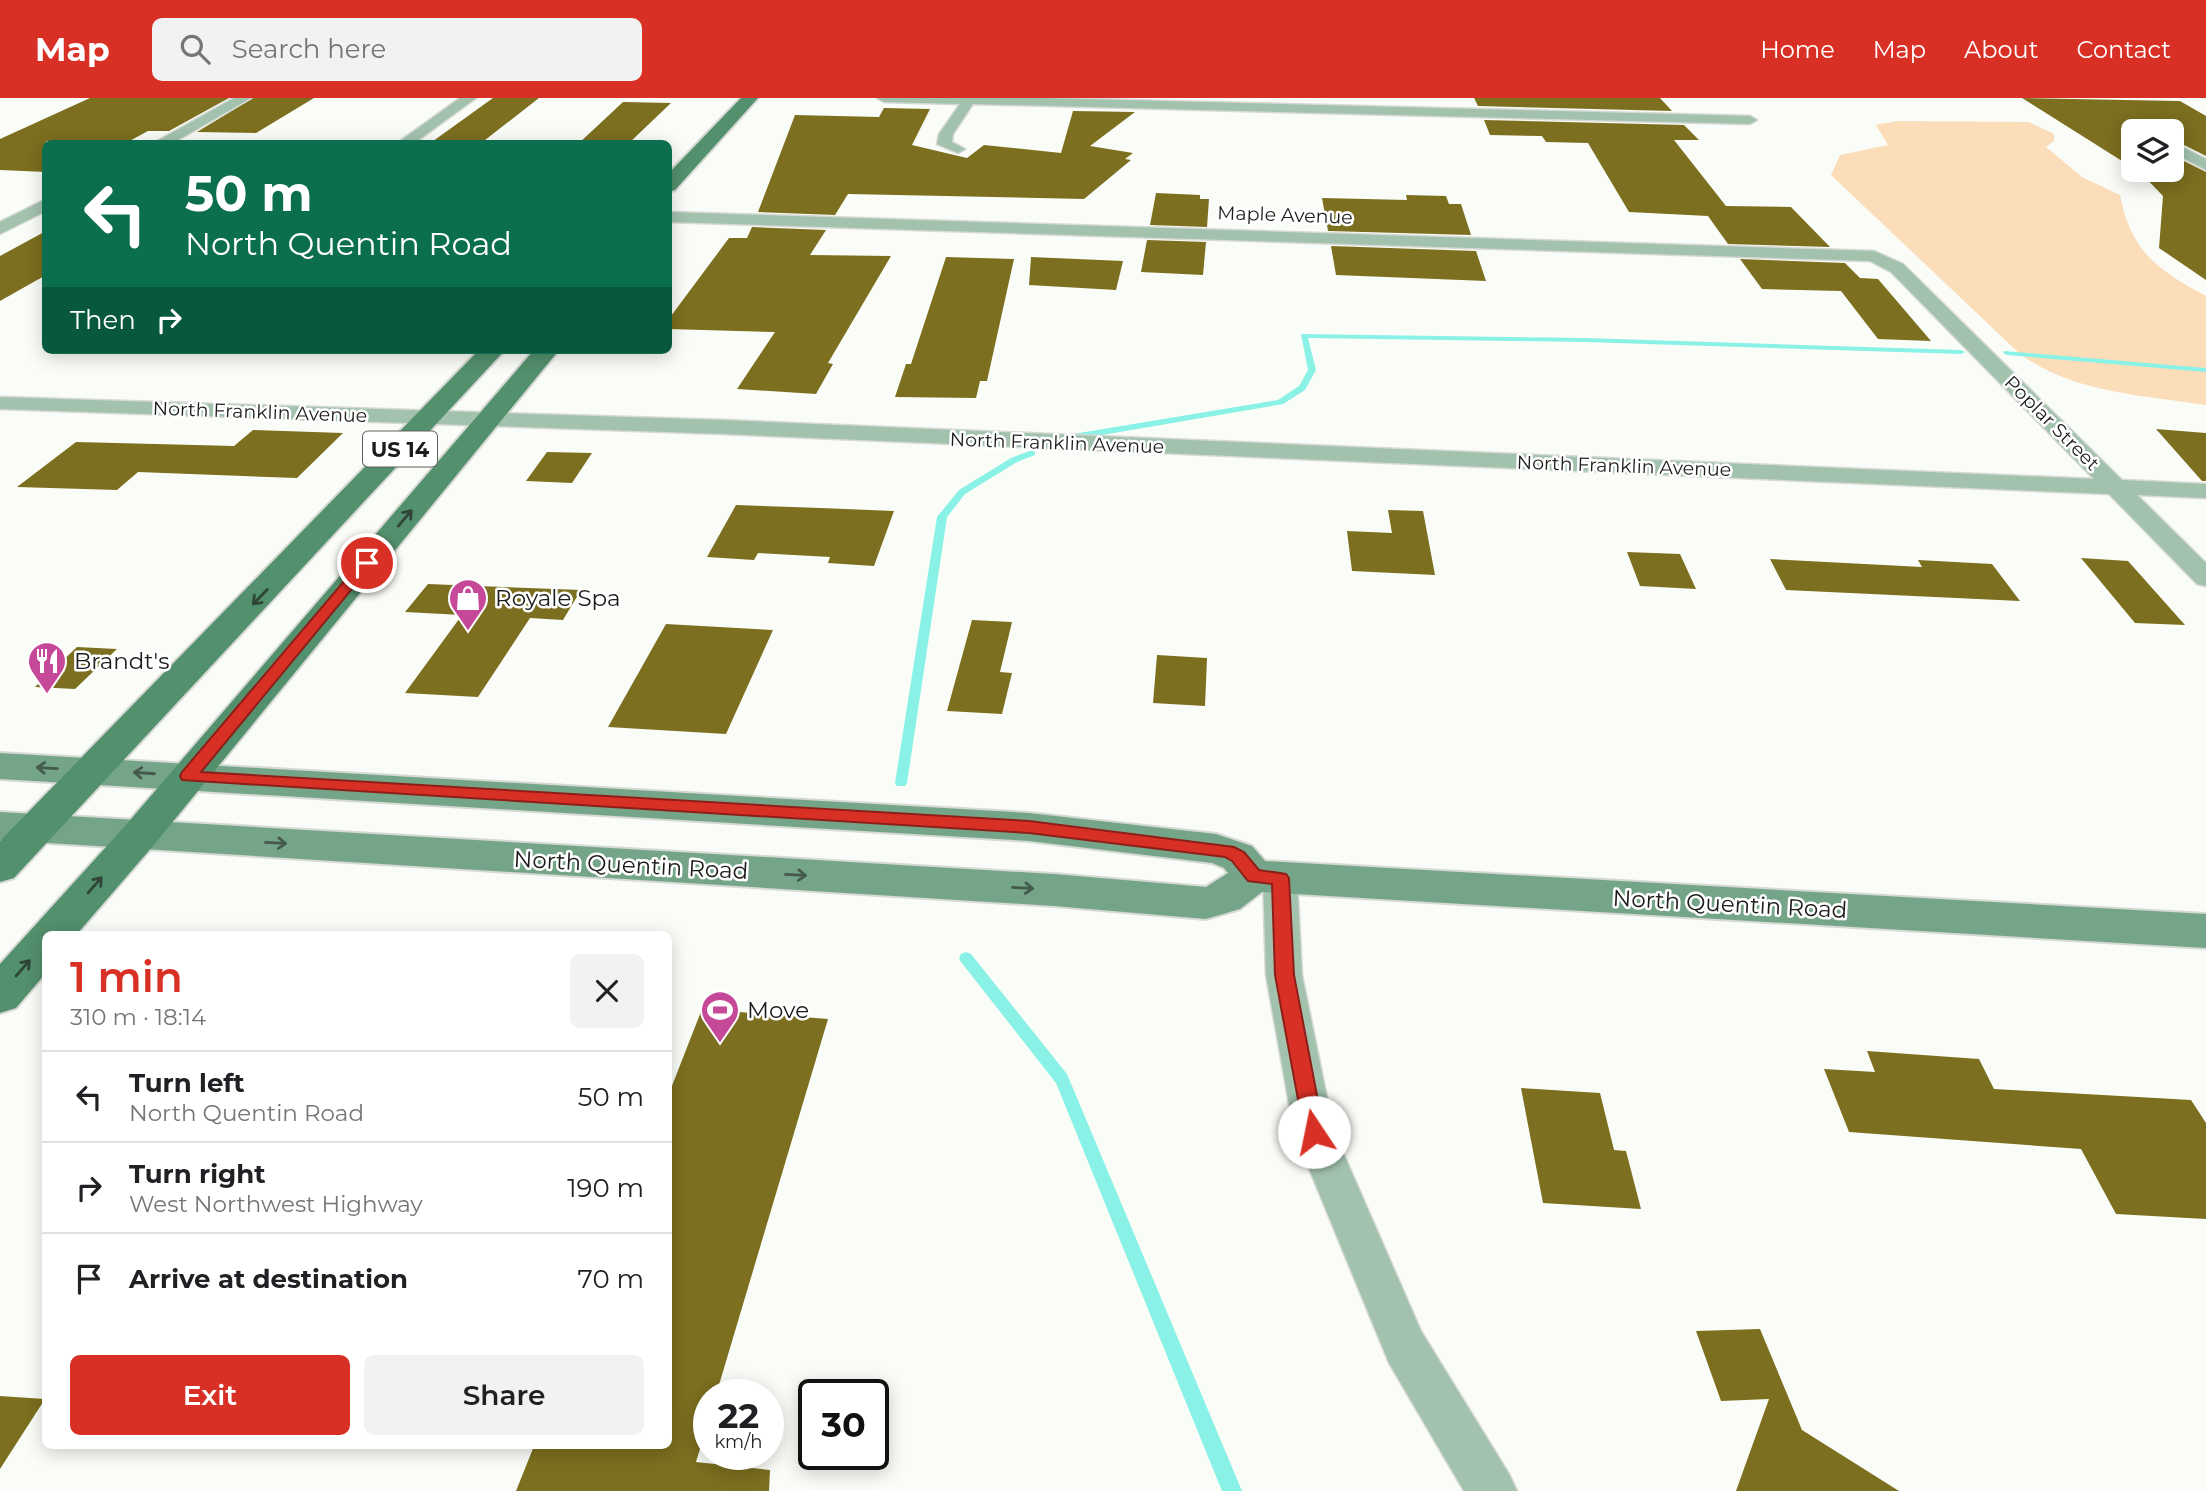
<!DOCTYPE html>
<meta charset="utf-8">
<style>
body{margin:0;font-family:Montserrat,sans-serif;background:#f2f2f2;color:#202124;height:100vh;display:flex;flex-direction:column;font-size:26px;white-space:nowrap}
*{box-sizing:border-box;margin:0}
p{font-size:23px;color:#757577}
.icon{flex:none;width:38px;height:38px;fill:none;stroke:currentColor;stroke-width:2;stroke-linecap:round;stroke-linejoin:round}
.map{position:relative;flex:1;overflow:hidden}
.details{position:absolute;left:42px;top:833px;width:630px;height:518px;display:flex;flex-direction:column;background:#fff;border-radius:10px;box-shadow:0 4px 18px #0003}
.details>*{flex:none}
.top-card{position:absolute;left:42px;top:42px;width:630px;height:214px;border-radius:10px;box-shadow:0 4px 18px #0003;background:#0b6e4f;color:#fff;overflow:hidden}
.fabs{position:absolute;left:2121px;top:21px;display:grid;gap:14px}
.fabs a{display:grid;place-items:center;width:63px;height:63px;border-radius:10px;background:#fff;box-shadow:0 4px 18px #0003;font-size:35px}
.speed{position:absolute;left:693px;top:1281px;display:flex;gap:14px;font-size:35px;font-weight:700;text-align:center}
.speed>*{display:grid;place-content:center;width:91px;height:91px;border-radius:50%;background:#fff;box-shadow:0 4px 18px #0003;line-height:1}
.speed small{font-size:18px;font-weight:400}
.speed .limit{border:4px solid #111;border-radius:10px;background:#fff;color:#111}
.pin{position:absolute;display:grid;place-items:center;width:60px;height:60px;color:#fff;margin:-30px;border:4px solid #fff;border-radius:50%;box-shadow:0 2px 7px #0007}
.me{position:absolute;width:77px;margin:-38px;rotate:349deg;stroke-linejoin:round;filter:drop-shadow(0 0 5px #0008)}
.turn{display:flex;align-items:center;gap:24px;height:147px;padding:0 28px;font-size:32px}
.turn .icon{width:91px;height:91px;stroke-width:2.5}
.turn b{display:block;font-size:49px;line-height:60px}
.then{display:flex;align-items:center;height:66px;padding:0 28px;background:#0003;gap:14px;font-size:26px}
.round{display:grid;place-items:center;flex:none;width:74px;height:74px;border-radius:10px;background:#f2f2f2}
.summary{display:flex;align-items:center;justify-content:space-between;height:119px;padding:0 28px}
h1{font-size:42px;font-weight:600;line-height:52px;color:#d93025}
.action{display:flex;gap:14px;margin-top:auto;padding:14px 28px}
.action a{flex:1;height:80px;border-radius:10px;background:#d93025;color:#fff;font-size:28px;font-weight:600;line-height:80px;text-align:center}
.action a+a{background:#f2f2f2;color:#202124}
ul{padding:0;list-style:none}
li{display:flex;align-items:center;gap:21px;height:91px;padding:0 28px;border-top:2px solid #e0e0e0}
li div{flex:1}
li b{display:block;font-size:26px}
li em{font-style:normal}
header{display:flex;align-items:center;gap:42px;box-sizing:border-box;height:98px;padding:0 35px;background:#d93025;color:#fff}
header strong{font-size:33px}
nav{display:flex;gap:38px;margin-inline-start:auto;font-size:24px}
.search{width:490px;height:63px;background:#f2f2f2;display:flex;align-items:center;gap:18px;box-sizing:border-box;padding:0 24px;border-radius:10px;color:#757577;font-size:26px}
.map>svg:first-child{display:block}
</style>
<header>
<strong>Map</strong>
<div class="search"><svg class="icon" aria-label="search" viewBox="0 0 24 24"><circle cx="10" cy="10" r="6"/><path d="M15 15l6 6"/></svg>Search here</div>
<nav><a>Home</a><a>Map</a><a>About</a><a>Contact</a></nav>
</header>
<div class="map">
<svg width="2206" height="1393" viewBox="0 0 2206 1393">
<rect width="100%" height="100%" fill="#fafdf7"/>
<path fill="#fbddba" d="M1897,23l132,1 25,12v7l-8,6 36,30 38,18c11,57 38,75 86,101v109c-65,-10 -132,-12 -186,-51l-189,-179 9,-20 48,-10 -12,-20z"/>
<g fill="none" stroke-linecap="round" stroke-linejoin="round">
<g fill="#8af1e6" fill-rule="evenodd">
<path d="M1301,236l284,4 376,12 4,2 -4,2 -376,-12 -277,-4 8,32 -11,20 -22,14 -216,37 -4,-3 4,-3 211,-35 21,-14 9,-16z"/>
<path d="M2004,253l202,17v4l-199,-17 -4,-2z"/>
<path d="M1032,352l3,1v4l-18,7 -52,32 -18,23 -40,266 -2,3h-8l-2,-3 42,-266 22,-27 52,-32z"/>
<path d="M966,854l5,2 96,120 175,417h-20l-166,-408 -95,-121 -2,-4 2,-4z"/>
</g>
</g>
<g fill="#7c6f1f">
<path d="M90,0h139l-60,33h-21l-24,13 -78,-3v31l-46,-2v-31z"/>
<path d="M253,0h61l-58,35 -59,-1z"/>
<path d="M493,0h46l-59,46h-51z"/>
<path d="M1474,0h186l12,13 -194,-5z"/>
<path d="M2022,0l158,3 26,15v40l-34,-17v-8h-39v33l-2,-2 -9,-1z"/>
<path d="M623,4l48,1 -43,41h-50z"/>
<path d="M884,10l46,1 -18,36 55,13 17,-13 77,8 12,-42 62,1 -45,34 43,7 -8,6 6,1 -47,39 -236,-5 -13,21 -77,-3 37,-97 84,2z"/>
<path d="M1484,22l200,5 15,15h-25l52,66 65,1 39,40 -102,-3 -20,-28 -79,-4 -41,-69 -42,-1 -4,-6 -52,-1z"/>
<path d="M2172,57l34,17v108l-47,-32 4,-52 -25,-26h34z"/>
<path d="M1156,95l44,2v4h9l-2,28 -57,-2z"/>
<path d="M1406,97l40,1 3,8h12l10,31 -143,-4 -6,-33 85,2z"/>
<path d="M752,129l74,3 -16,25 81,1 -63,107 5,1 -17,30 -79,-5 38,-57 -107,-3v-9l61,-82h18z"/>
<path d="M46,133v44l-46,26v-45z"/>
<path d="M1147,142l59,2 -3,33 -62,-3z"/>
<path d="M1331,148l145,5 10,30 -150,-6z"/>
<path d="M946,159l68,2 -27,122h-7l-4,17 -81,-1 11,-33h5z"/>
<path d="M1031,159l92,4 -7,29 -87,-5z"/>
<path d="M1740,161l105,4 15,15 18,1 53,62 -53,-2 -37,-48 -79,-2z"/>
<path d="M2156,331l50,4v48h-4z"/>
<path d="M253,332l90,3 -46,45 -159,-6 -21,18 -100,-3 59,-45 158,4z"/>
<path d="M547,354l45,1 -20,30 -46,-2z"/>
<path d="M736,407l85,3 73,3 -20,55 -46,-3 2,-6 -72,-4 -4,7 -47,-3z"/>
<path d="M1388,412l35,1 12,64 -83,-4 -5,-40 45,2z"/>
<path d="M1627,454l53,2 16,35 -56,-3z"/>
<path d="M2081,460l47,3 57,64 -50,-2z"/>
<path d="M1770,461l152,8 -4,-7 74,4 28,37 -234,-11z"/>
<path d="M428,486l153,6 -18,30 -33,-2 -52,79 -73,-4 57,-78 -57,-3z"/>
<path d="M972,522l40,2 -12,50 12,1 -10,41 -55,-3z"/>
<path d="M666,526l107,6 -47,104 -118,-7z"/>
<path d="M77,549l40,2 -42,40 -40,-2z"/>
<path d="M1157,557l50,3 -2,48 -52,-3z"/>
<path d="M702,911l126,10 -112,376h-7v24l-13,43 74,8 -1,21h-253l18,-45h134v-350z"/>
<path d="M1867,953l112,8 15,30 197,11 15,23v96l-90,-5 -35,-65 -232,-17 -25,-63 51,3z"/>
<path d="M1521,990l79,5 14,57 12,1 15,58 -98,-6z"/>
<path d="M1760,1231l42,101 97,61h-163l33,-92 -48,2 -25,-70z"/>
<path d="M0,1298l45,3 -45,70z"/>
</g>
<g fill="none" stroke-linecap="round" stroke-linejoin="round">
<defs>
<g id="street">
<path d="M234,0h17l-80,46h-19z"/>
<path d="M460,0h16l-63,46h-17z"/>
<path d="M877,0h169l704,18 7,4 -7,4 -777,-20 -20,30 -1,8 13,7 -7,4 -21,-9 2,-10 21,-30 -76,-2z"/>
<path d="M2172,44l34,17v11l-34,-18z"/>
<path d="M46,101v12l-46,23v-12z"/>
<path d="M668,114l1206,39 29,13 219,216 84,4v14l-69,-3 69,68v23l-9,-2 -88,-90 -1385,-60 -724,-25v-12l724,23 1370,59 -203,-207 -21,-11 -1202,-39z"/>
<path d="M1280,767l12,4 5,9 5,97 32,157 87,199 88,143 8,17h-53l-75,-128 -95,-231 -28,-157 -3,-97 5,-9z"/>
</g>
<path id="secondary" d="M0,655l1029,60 187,21 36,12 13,15 941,53v34l-944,-56 -22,17 -34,10 -152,-13 -1054,-66v-28l1054,62 152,13 22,-14 -4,-5 -12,-5 -183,-22 -1029,-62z"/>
<g id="primary">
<path d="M741,0h17l-83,92 -7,2v-18z"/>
<path d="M479,252h26l-491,528 -14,4v-41z"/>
<path d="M534,252h25l-406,496 -76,88h-31v39l-30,35 -16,5v-49l125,-138z"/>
</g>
</defs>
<use href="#street" stroke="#d6d9d4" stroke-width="3"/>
<use href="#secondary" stroke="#d6d9d4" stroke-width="4"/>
<use href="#primary" stroke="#d6d9d4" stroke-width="4"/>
<use href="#street" fill="#a2c2ae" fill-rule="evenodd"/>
<use href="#secondary" fill="#75a588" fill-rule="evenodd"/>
<use href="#primary" fill="#53906d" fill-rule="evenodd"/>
</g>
<defs><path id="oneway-shaft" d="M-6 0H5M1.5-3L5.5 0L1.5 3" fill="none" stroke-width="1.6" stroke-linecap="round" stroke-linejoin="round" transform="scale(1.75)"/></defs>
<g stroke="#2f4538">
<use href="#oneway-shaft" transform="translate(405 420) rotate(-50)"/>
<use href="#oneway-shaft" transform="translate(260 499) rotate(134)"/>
<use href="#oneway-shaft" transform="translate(95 787) rotate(-49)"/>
<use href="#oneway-shaft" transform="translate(23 870) rotate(-49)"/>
</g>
<g stroke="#445a4c">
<use href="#oneway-shaft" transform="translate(47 670) rotate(-177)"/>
<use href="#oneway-shaft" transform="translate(144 675) rotate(-176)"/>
<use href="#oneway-shaft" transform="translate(276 745) rotate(3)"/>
<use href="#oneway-shaft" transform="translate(796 777) rotate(3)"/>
<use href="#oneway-shaft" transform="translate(1023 790) rotate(3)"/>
</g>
<path fill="#d93025" stroke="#8d1f18" stroke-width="2" d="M367,461l4,1v6l-170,206 828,49 205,26 10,5 15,18 27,4 3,4 5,97 30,157 -3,6 -7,3 -7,-3 -3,-6 -29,-157 -3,-91 -24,-3 -16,-20 -7,-4 -196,-24 -847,-53 -2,-4 2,-4 180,-212z"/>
<defs>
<symbol id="shop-pin" viewBox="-11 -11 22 30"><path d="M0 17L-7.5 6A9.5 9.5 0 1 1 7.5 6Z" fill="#c64999" stroke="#fff"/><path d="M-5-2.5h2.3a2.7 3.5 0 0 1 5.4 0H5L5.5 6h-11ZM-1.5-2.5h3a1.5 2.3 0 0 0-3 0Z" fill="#fff"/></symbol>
<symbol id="restaurant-pin" viewBox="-11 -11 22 30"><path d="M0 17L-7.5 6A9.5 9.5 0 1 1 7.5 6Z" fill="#c64999" stroke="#fff"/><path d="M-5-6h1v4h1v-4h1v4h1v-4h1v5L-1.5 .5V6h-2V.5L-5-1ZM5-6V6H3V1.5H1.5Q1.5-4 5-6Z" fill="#fff"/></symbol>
<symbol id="stadium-pin" viewBox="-11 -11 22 30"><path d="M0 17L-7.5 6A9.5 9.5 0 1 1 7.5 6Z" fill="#c64999" stroke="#fff"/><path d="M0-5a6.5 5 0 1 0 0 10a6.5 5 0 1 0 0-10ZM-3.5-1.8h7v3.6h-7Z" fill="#fff"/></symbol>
</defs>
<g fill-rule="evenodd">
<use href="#shop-pin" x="446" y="478" width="44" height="60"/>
<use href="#restaurant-pin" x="25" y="541" width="44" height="60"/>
<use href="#stadium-pin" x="698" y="890" width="44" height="60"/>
</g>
<g text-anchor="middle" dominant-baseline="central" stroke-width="5" stroke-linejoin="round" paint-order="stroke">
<g font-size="19" fill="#1c1d1b" stroke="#fff">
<text transform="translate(1285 117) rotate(2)">Maple Avenue</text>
<text transform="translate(260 314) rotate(2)">North Franklin Avenue</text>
<text transform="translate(2052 325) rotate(45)">Poplar Street</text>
<text transform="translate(1057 345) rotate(2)">North Franklin Avenue</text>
<text transform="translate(1624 368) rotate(2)">North Franklin Avenue</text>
</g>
<rect fill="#fff" stroke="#60615f" stroke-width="2" x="363" y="333.5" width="74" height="35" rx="5"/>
<g font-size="21" font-weight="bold" fill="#1c1d1b">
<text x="400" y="351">US 14</text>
</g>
<g font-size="23" fill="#1c1d1b" stroke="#fff" text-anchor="start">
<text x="495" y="500">Royale Spa</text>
<text x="74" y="563">Brandt's</text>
<text x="747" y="912">Move</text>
</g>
<g font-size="23" fill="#1c1d1b" stroke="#fff">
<text transform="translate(631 767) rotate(3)">North Quentin Road</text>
<text transform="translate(1730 806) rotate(3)">North Quentin Road</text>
</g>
</g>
</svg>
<div class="fabs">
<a><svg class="icon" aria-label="layers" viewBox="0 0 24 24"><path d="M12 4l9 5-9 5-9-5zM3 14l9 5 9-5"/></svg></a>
</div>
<div class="speed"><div>22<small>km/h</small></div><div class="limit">30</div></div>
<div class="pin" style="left:367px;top:465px;background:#d93025"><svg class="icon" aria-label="arrive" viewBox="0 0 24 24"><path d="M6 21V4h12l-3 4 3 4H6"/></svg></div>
<svg class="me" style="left:1314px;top:1034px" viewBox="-20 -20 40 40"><circle r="19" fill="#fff"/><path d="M0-13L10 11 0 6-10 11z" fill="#d93025"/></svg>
<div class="top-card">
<div class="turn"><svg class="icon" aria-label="left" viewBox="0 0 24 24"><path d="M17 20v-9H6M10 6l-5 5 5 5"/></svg><div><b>50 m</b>North Quentin Road</div></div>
<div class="then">Then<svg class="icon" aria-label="right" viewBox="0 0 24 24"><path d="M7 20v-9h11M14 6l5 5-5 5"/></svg></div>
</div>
<section class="details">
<div class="summary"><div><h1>1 min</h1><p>310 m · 18:14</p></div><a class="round"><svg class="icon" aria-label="close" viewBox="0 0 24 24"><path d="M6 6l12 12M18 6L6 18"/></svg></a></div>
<ul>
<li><svg class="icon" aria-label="left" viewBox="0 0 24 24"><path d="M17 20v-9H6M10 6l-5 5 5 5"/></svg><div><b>Turn left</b><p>North Quentin Road</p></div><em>50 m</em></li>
<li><svg class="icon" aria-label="right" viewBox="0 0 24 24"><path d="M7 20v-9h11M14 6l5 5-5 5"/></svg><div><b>Turn right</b><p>West Northwest Highway</p></div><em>190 m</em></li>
<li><svg class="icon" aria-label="arrive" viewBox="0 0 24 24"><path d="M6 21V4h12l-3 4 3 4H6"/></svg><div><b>Arrive at destination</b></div><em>70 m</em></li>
</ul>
<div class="action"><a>Exit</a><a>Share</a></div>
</section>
</div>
